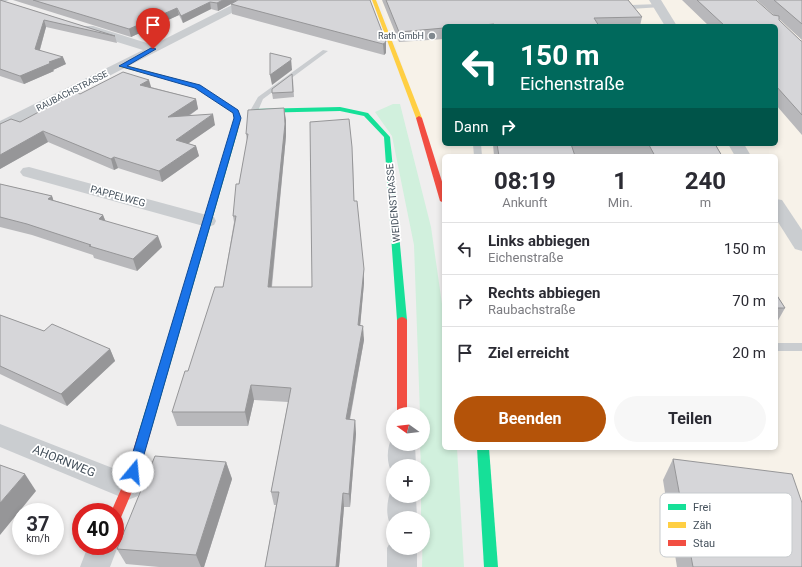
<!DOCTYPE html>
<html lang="de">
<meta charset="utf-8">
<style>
body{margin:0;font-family:Roboto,sans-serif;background:#f7f7f7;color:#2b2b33;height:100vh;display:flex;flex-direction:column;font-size:15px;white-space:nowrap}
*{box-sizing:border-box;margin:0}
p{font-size:13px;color:#7c7c81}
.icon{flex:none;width:22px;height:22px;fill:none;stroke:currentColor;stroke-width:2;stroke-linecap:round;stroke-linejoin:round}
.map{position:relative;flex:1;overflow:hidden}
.drawer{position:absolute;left:442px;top:154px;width:336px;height:296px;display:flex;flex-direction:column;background:#fff;border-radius:6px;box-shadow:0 2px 6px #0003}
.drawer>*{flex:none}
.top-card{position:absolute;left:442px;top:24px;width:336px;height:122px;border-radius:6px;box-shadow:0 2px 6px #0003;background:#00695c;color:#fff;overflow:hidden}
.needle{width:26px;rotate:285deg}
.fabs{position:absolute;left:386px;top:407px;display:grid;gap:8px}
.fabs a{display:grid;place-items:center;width:44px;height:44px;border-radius:50%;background:#fff;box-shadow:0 2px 6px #0003;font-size:20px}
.speed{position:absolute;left:12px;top:503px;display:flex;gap:8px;font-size:20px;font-weight:700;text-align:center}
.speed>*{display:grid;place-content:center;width:52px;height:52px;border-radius:50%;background:#fff;box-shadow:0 2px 6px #0003;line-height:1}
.speed small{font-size:10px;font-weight:400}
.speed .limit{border:6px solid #d22;background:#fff;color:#111}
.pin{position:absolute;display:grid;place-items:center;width:34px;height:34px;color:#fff;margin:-41px -17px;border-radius:50% 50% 50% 0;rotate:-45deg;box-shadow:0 0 4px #0007}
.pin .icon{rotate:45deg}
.me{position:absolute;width:44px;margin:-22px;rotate:17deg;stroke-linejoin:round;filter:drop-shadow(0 0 3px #0008)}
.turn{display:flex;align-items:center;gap:14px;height:84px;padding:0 12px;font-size:18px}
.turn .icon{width:52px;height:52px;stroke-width:2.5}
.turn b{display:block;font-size:28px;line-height:34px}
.then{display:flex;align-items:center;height:38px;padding:0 12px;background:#0003;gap:8px;font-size:15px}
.eta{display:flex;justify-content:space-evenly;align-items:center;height:68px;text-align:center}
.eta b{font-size:24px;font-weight:700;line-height:28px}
.button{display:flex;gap:8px;margin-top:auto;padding:8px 12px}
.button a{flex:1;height:46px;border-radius:24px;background:#b45309;color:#fff;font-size:16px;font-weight:700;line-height:46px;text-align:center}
.button a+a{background:#f7f7f7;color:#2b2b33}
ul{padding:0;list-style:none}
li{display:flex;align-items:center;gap:12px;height:52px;padding:0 12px;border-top:1px solid #e1e1e2}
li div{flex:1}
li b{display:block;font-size:15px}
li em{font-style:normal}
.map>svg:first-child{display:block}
</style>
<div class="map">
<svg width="802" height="567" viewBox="0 0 802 567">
<rect width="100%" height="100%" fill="#efeeee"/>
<path fill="#f7f2e9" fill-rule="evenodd" d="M379,0h423v567h-305l-10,-119h289v-292h-332v27zM444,26h332v118h-332z"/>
<path fill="#d1f0dd" d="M393,104h7l31,123 13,91v130h13l7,119h-42l1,-49h-2v-22h2v-30h-2l-1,-22h3v-30h-3l-6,-169 -22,-109 -17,-24z"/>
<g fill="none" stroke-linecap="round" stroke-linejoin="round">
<g fill="#cacdd0" fill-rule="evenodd">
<path d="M9,0l-9,3 1,-3z"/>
<path d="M659,4l3,2 -1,1 -30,2 -3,-2 3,-2z"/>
<path d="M323,50l5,1 -65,48 -6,14h-6l-1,-2 8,-14z"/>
<path d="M473,144h8l1,12h-8z"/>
<rect x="776" y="343" width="26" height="8"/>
</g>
<g fill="#cacdd0" fill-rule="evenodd">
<path d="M242,0h15l-257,132v-11l143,-71 -58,-18 -2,-3 2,-3h8l60,19z"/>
<path d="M649,0h12l16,26h-12z"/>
<path d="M728,144h16l7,12h-16z"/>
<path d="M29,167l185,50 2,4 -2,4 -7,2 -184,-51 -3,-4 3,-4z"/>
<path d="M776,199l6,1 20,30v21l-7,-2 -19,-30z"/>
<path d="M0,424l138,54 4,9 -4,9 -10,4 -128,-53z"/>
<path d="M393,436v8h22l1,22h-23v9c-7,-11 -7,-28 0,-39z"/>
<path d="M392,487l1,9h23l1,22h-24v10c-9,-10 -6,-29 -1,-41z"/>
<path d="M393,537v11h24v19h-30v-19z"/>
<path d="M115,539l3,7 -8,21h-30l8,-21h27z"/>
</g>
<g fill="#16e098" fill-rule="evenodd">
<path d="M340,107l28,6 22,24 17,183 -2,2h-6l-2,-2 -13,-183 -20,-21 -24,-5 -85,2 -3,-2 3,-2z"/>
<path d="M235,128l3,2 -87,301 -2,3 -4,2 -4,-2 -2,-3 93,-301z"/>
<path d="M477,448h12l9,119h-14z"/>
</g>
<g fill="#ffcf43" fill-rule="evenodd">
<path d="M372,0h4l46,118 -1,1 -5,-1z"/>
<path d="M122,64l77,21 39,26 3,8 -3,11 -3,2 -3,-2 3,-11 -2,-6 -38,-26 -75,-20v-2z"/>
</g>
<g fill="#f24e42" fill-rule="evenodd">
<path d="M419,116l3,2 22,70v15l-4,-2 -24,-83z"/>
<path d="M402,317l3,1 2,2v94h-10v-94l2,-2z"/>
<path d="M145,426l4,2 2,3 -17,56 -15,35 -4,2v-12h-4l11,-25 17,-56 2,-3z"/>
</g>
</g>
<g fill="#b8b8bb">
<path d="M0,0l115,36 2,7 -71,-16 -6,23 26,14 -13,6 1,1 -30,13 -24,-8z"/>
<path d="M13,0h357l16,42v11l-2,2 -152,-41 -1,-10 -13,7 -7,-2 -28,14 -4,-8 -48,22z"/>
<path d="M382,0h246l14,17 -2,9h-196v13l-45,3z"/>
<path d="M682,0h74l17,15 2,1 -18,-16h45v40l-23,-21v1l22,21h1v94l-26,-30v-79h-67z"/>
<path d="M293,79l1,18 -21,2 -1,-6z"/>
<path d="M151,87l45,12 2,10 -9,7 26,9 -27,18 8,3 3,10 -37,26 -44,-14 -4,2 -66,-28 -48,27v-45l20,-2 60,-28z"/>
<path d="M286,120v16l-14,151h40l41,-127 1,41 10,68v14l-4,42 4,15 -14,80h5l1,14 -6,73h-6l-5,60h-74l11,-62h-2l-3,-13 17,-90 -34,-2 -6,26h-71l-5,-14 51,-125 11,-65 -1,-6 14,-75 -1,-7z"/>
<path d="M493,144h222l7,12h-228z"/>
<path d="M0,184l52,12 1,4 50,15 2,6 57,26 -25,24 -43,-13 -1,-3 -61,-20 -32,-8z"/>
<path d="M776,294l9,14 -9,16z"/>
<path d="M0,315l44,16 66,18 5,12 -48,45 -67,-32z"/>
<path d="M673,459l129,108h-125l-14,-87z"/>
<path d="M226,462l6,17 -28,88h-45l-33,-3 -9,-15z"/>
</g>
<g fill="#969698">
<path d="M223,0h15l-20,11 -1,-8z"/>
<path d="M210,2l1,7 -28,14 -2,-7z"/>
<path d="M177,8l2,7 -48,22 -2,-8z"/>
<path d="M44,20l2,7 -8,29 -3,-7z"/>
<path d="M386,42v11l-2,2 -1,-11z"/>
<path d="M63,57l3,7 -13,6 1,1 -30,13 -4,-8 29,-14z"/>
<path d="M291,58l1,12 -20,15 -2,-10z"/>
<path d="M149,80l3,10 -12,-5z"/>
<path d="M196,99l2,10 -27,18 -3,-10z"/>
<path d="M284,108l2,12v16l-16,165 -2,-14z"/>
<path d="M213,114l2,11 -36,25 -3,-10z"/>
<path d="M43,131l5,11 -48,27v-14z"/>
<path d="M196,146l3,10 -37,26 -3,-11z"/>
<path d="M114,157l4,11 -4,2 -3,-11z"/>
<path d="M52,196l4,12 -8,-9z"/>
<path d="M103,215l5,12 -9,-8z"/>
<path d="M158,236l4,11 -25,24 -4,-12z"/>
<path d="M364,269v14l-5,56 -1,-14z"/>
<path d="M363,326l1,14 -17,93 -1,-14z"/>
<path d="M110,349l5,12 -48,45 -6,-12z"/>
<path d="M251,385l3,15 -6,26 -3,-14z"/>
<path d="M355,420l1,14 -6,73 -1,-13z"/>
<path d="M226,462l6,17 -28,88h-3l-5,-12z"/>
<path d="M25,474l11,17 -36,44v-32z"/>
<path d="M343,493l1,14 -5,60h-3z"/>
</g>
<g fill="#d6d6d9" stroke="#969698">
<path d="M0,0l115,36 -71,-16 -9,29 28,8 -14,5 2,1 -31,13 -20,-7z"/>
<path d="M33,0h190l-6,3 -7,-1 -29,14 -4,-8 -48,21z"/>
<path d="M238,0h132l16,42 -3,2 -152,-40z"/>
<path d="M386,0h242l14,17 -48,1 5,8h-104l-1,-2 -22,2h-28v2l-45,4z"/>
<path d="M697,0h59l17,15 6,1v4l22,21h1v74l-26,-29v-60h-51z"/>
<path d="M774,0h28v24z"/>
<path d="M270,53l21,5v2l-21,15z"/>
<path d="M123,72l26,8 -9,5 56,14 -28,18 45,-3 -37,26 20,6 -37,25 -45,-14 -3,2 -68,-28 -43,24v-31l11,-5 9,3 56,-30 4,2z"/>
<path d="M292,74l1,18 -21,1v-4z"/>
<path d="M284,108l1,16 -17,163h44l-2,-165 39,-3 3,28 2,54h3l7,68 -6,56 5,1 -17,93 9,1 -6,74 -6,-1 -7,74h-71l14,-75h-8l20,-104 -40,-3 -6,27h-73l13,-41h3l27,-84h8l13,-71h-3l3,-32h3l9,-50h-2l2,-24z"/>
<path d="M497,144h74l4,12h-76z"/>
<path d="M586,144h129l7,12h-67l-6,-11z"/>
<path d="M0,184l52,12 -4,3 55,16 -4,4 59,17 -25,23 -44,-13 2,-1 -64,-21 -27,-7z"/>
<path d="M776,294l9,14h-9z"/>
<path d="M0,315l44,16 8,-7 58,25 -49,45 -61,-28z"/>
<path d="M155,456l71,6 -30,93 -79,-6z"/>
<path d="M673,459l119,15 10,29v64h-109z"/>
<path d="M0,465l25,9 -25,29z"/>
</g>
<path fill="#1a73e8" stroke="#114b97" d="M151,48l5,1 -29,17 73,19 38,25 3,8 -102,354 -2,4 -4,1 -5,-1 -1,-4 107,-354 -1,-5 -38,-25 -76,-22z"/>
<circle fill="#80888f" stroke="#fff" stroke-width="1.5" cx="432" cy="36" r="4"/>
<g text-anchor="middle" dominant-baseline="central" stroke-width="3.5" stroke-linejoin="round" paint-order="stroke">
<g font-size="9" fill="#45515c" stroke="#fff" text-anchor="end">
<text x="424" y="36">Rath GmbH</text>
</g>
<g font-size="9" fill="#45515c" stroke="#fff">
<text transform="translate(72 91) rotate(-27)">RAUBACHSTRASSE</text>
</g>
<g font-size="10" fill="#45515c" stroke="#fff">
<text transform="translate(118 196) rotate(15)">PAPPELWEG</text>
<text transform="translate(393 203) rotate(-95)">WEIDENSTRASSE</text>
</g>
<g font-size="12" fill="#45515c" stroke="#fff">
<text transform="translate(64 461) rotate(22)">AHORNWEG</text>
</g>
</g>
<rect x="660" y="493" width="132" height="64" rx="6" fill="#fff" stroke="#c7cbce" stroke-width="1"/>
<rect x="668" y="504" width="18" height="6" fill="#16e098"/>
<rect x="668" y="522" width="18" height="6" fill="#ffcf43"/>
<rect x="668" y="540" width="18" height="6" fill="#f24e42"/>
<g font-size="11" fill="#45515c">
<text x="693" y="511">Frei</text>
<text x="693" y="529">Zäh</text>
<text x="693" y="547">Stau</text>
</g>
</svg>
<div class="fabs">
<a><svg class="needle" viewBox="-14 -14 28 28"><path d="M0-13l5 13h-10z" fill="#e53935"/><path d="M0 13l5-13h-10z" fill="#7c7c81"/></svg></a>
<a>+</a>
<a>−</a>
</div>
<div class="speed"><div>37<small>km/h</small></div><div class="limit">40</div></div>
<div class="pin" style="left:153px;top:49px;background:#d93025"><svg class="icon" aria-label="arrive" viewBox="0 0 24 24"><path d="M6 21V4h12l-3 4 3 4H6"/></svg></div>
<svg class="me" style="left:133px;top:472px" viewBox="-20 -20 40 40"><circle r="19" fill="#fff"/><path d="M0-13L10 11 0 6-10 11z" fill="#1a73e8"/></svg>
<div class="top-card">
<div class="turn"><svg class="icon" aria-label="left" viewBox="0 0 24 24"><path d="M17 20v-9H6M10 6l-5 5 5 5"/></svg><div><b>150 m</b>Eichenstraße</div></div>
<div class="then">Dann<svg class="icon" aria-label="right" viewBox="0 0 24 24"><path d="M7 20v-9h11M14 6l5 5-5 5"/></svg></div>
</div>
<section class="drawer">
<div class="eta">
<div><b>08:19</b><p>Ankunft</p></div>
<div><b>1</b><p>Min.</p></div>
<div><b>240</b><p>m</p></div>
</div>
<ul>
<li><svg class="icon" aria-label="left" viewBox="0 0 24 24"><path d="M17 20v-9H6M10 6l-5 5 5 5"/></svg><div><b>Links abbiegen</b><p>Eichenstraße</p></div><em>150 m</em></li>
<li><svg class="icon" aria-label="right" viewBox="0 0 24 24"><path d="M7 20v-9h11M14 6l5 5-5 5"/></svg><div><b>Rechts abbiegen</b><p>Raubachstraße</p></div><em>70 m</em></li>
<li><svg class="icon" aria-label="arrive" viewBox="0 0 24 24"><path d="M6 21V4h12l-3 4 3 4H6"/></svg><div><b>Ziel erreicht</b></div><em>20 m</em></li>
</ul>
<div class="button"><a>Beenden</a><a>Teilen</a></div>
</section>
</div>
